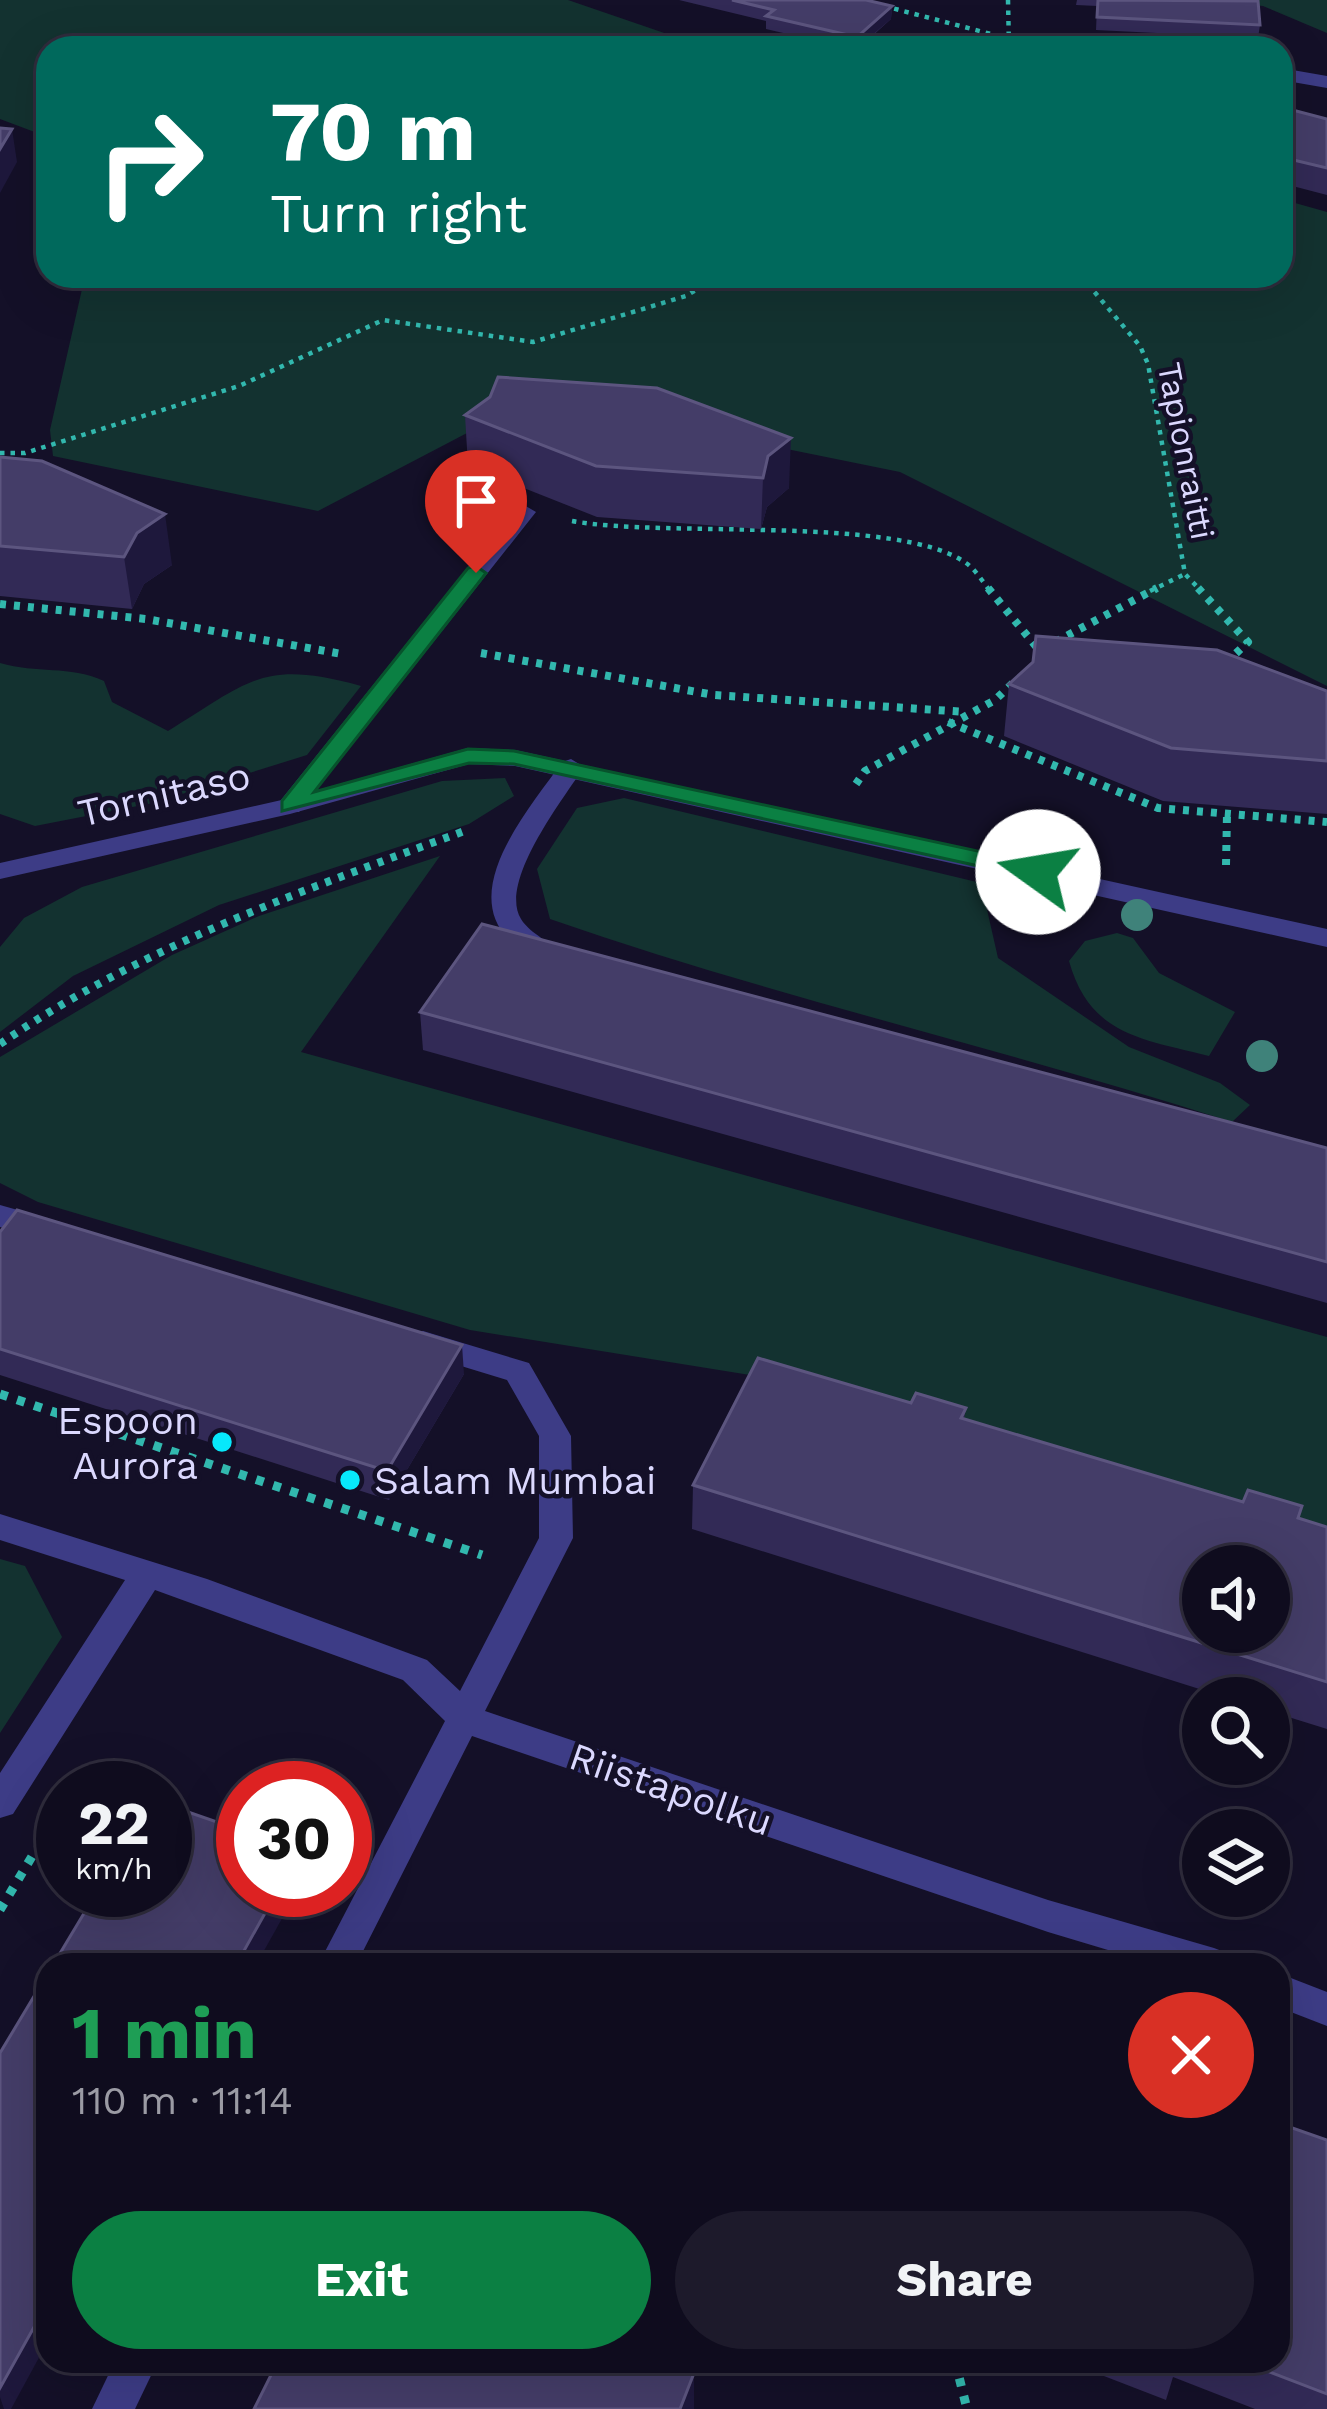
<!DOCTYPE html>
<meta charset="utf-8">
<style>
body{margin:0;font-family:"Work Sans",sans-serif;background:#1d1a2b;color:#f1f3f6;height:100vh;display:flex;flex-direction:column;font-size:45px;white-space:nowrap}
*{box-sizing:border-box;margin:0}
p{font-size:39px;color:#9b9ba4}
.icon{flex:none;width:66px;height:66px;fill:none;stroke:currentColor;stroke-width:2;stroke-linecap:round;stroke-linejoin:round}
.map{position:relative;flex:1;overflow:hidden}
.sheet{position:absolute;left:36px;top:1953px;width:1254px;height:420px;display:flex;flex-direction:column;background:#0f0c1e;border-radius:36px;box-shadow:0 12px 48px #0002,0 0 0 3px #2f2c3c}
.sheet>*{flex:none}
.guide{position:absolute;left:36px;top:36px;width:1257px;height:252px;border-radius:36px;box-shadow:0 12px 48px #0002,0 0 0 3px #2f2c3c;background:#00695c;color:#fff;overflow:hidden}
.controls{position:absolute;left:1182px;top:1545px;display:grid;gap:24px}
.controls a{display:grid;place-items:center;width:108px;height:108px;border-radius:50%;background:#0f0c1e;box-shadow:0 12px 48px #0002,0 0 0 3px #2f2c3c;font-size:60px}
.speed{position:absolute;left:36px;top:1761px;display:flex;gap:24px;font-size:60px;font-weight:700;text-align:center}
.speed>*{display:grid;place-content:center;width:156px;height:156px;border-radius:50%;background:#0f0c1e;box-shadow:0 12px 48px #0002,0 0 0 3px #2f2c3c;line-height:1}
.speed small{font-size:30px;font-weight:400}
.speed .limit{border:18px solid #d22;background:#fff;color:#111}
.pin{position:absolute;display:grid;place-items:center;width:102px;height:102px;color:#fff;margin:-123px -51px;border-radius:50% 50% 50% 0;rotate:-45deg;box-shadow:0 0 12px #0007}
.pin .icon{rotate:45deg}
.me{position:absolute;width:132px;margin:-66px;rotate:283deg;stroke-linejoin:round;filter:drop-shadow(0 0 9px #0008)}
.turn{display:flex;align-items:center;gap:42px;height:252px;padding:0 36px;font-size:54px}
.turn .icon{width:156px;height:156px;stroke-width:2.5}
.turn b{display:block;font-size:84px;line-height:102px}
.round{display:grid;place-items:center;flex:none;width:126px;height:126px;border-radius:63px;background:#1d1a2b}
.head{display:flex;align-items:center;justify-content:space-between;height:204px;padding:0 36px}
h1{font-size:72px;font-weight:700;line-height:90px;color:#1e9e55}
.button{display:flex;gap:24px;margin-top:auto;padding:24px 36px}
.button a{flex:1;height:138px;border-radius:72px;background:#0b8043;color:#fff;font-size:48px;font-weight:700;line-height:138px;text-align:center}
.button a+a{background:#1d1a2b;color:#f1f3f6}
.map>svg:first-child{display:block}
</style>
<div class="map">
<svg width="1327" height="2409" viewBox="0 0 1327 2409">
<rect width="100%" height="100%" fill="#141028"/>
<g fill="#133230">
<path d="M0,0h568l140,48h-660v89l-48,-18z"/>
<path d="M1208,0h119v33l-64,-27z"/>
<path d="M1281,199l46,13v474l-427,-214 -366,-74 -216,113 -265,-55 -3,-26 35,-154h1196z"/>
<path d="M0,663c37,11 69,2 104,18l8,21 56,29c82,-50 94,-72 193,-45l-54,69 -154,48 -118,23 -35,-12z"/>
<path d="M505,778l9,18 -45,28 -250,81 -146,71 -73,56v-85l24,-29 58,-31 360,-106z"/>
<path d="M624,798l357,85 17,75 131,89 91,36 30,22 -18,17c-226,-73 -458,-125 -682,-203l-13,-50 40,-61z"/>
<path d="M440,856l-139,196 1026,285v196l-521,-149 -336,-54 -432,-128 -38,-19v-126l172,-102 87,-39z"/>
<path d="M1117,933l16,5 26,35 76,39 -26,44c-66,-17 -119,-20 -140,-95l16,-20z"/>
<path d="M0,1559l25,7 37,71 -62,96z"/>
</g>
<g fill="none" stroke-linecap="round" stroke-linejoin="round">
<g stroke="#32b8ae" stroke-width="4.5" stroke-dasharray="4.5 6" stroke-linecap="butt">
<path d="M1008,0l1,48"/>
<path d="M884,6l126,33 78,9"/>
<path d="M1081,276l59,70 8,18 37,210 16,17"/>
<path d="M0,453h25l214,-67 144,-66 150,22 153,-46 33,-20"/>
<path d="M572,521c94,17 326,-6 394,42 9,6 17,19 24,28"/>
<path d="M1150,591l35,-17"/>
</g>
<g stroke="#32b8ae" stroke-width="8" stroke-dasharray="6 8" stroke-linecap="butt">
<path d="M988,588l51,62"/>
<path d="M1198,588l50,54 -17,16"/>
<path d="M0,604l146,15 196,35"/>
<path d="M1055,642l102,-54"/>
<path d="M481,653l233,42 252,17"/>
<path d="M948,722l210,86 169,14"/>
<path d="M856,784l9,-13 130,-71 18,-17"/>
<path d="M1226,865l1,-51"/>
<path d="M0,1044c144,-99 305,-154 467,-214"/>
</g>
<g stroke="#32b8ae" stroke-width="9" stroke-dasharray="8 10" stroke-linecap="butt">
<path d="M0,1394l482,161"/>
<path d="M0,1910l37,-62"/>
<path d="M955,2361l12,48"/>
</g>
<g fill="#3d3c86" fill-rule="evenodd">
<path d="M524,505l12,7 -4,5 -233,295h-18l-4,-6 4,-6 235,-293z"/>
<path d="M571,759l13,8c-20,31 -86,115 -63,152 10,16 30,22 42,37l-14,9c-15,-4 -29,-14 -40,-25 -51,-52 22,-133 53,-178z"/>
<path d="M0,1205l60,17 4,8 -15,11 -49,-14z"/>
<path d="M423,1331l106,32 42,73 2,102 -88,173 563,189 166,48 13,5 6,12h-75l-110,-33 -576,-196 -116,229h-38l127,-244 -42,-41 -248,-90 -142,224 -13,4v-45l125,-193 -125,-40v-26l207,65 220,81 33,31 79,-153v-102l-32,-56 -95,-29 -5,-8 5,-8z"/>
<path d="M1278,1973l49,19v34l-49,-19z"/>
<path d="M115,2361h43l-23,48h-43z"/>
</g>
<g fill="#3d3c86" fill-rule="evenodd">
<path d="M1281,68l46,8v12l-46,-8z"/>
<path d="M468,748l47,2 812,179v18l-812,-181 -46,-2 -179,50 -290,65v-16l286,-64z"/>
</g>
</g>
<g fill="#3f827a">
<circle cx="1137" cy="915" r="16"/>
<circle cx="1262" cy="1056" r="16"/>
</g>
<g fill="#322a56">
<path d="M679,0h187l26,6 -1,13 -32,29h-11l-82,-19v-8z"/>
<path d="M1077,0h160l23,25 -2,13 -162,-8 1,-24 -21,-1z"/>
<path d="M1281,107l46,12v76l-46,-12z"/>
<path d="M498,377l291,111 -22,19 -6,22 -164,-12 -129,-51 -3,-51 25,-18z"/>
<path d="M0,457l172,108 -28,19 -12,25 -132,-13z"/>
<path d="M1009,684l318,7v123l-164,-13 -159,-65z"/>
<path d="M420,1012l907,136v155l-904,-253z"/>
<path d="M0,1232l464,142 -75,126 -389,-125z"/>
<path d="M911,1403l55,5 -2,11 279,83 59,4 -3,13 28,8v202l-58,-18v-13h-41l-536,-169 1,-44z"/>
<path d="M1327,2140v269h-72l-82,-32 -7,23 -75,-29 3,-10h184z"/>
</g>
<g fill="#1e183c">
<path d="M892,6l-1,13 -34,29v-11z"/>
<path d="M12,129l5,33 -17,31v-44z"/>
<path d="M791,438l-2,50 -22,19 -6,22 2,-51 5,-22z"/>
<path d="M165,514l7,51 -28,19 -12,25 -8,-52 13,-24z"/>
<path d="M462,1345l2,29 -75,126 -2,-29z"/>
<path d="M278,1890h20l-42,75h-20z"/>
<path d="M48,2302v39l-37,68h-7l-4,-12v-9z"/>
<path d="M694,2373v36h-14z"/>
</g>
<g fill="#443d68" stroke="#5c557f" stroke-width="3" fill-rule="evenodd">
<path d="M732,0h134l26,6 -35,31 -91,-21 8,-6z"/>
<path d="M1098,0l160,1 2,24 -163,-8z"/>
<path d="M1281,107l46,12v49l-46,-11z"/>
<path d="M0,128l12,1 -12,20z"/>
<path d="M498,377l159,11 134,50 -23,18 -5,22 -167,-12 -131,-51 25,-18z"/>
<path d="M0,457l42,4 123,53 -28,19 -13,24 -124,-11z"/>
<path d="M1036,636l181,14 110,41v70l-156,-13 -162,-64 24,-22z"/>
<path d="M482,924l845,224v114l-907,-250z"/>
<path d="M17,1210l445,135 -75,126 -387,-122v-117z"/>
<path d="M758,1358l153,45 5,-10 50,15 -5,10 282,84 5,-12 54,16 -4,12 29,9v155l-634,-197zM1203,1566h66v66h-66z"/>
<path d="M165,1804l78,27v59h35l-42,75h-183l45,-75h67z"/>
<path d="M48,1973v329l-48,86v-335z"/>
<path d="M1278,2123l49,17v254l-86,-33h37z"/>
<path d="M278,2361h385l31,12 -14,36h-426z"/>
</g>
<path fill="#0b8043" stroke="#07532c" stroke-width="3" d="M476,566l10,7 -3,4 -169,215 154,-43 46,2 524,113 12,8 -12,7 -524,-115 -45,-1 -187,48v-10l186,-233z"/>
<g fill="#07e8fb" stroke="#141028" stroke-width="4.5">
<circle cx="222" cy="1442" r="12"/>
<circle cx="350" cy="1480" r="12"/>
</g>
<g text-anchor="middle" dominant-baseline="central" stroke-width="9" stroke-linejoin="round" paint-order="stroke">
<g font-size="33" fill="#dbd8fe" stroke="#141028">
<text transform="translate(1186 451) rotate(79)">Tapionraitti</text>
</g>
<g font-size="39" fill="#dbd8fe" stroke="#141028">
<text transform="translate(164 794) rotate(-13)">Tornitaso</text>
<text transform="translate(671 1789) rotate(19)">Riistapolku</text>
</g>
<g font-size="39" fill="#dbd8fe" stroke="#141028" text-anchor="end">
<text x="198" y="1420">Espoon<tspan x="198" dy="45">Aurora</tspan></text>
<text x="374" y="1480" text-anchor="start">Salam Mumbai</text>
</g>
</g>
</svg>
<div class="controls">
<a><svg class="icon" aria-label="sound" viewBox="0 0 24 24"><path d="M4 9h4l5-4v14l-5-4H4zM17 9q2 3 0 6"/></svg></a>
<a><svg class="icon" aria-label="search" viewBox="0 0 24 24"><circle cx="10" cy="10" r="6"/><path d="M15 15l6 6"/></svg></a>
<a><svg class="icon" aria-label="layers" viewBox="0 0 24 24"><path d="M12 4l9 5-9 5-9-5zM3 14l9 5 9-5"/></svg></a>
</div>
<div class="speed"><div>22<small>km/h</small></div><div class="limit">30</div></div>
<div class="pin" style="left:476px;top:573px;background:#d93025"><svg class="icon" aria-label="arrive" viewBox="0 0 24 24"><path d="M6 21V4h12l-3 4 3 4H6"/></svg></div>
<svg class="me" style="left:1038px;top:872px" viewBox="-20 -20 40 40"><circle r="19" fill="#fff"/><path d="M0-13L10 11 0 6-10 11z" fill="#0b8043"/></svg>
<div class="guide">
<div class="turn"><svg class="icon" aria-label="right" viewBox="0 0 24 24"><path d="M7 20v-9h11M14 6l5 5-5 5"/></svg><div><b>70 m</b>Turn right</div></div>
</div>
<section class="sheet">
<div class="head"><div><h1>1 min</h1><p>110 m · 11:14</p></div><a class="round" style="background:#d93025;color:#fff"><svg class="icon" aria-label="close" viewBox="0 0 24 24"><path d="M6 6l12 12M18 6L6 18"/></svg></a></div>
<div class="button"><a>Exit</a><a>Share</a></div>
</section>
</div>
